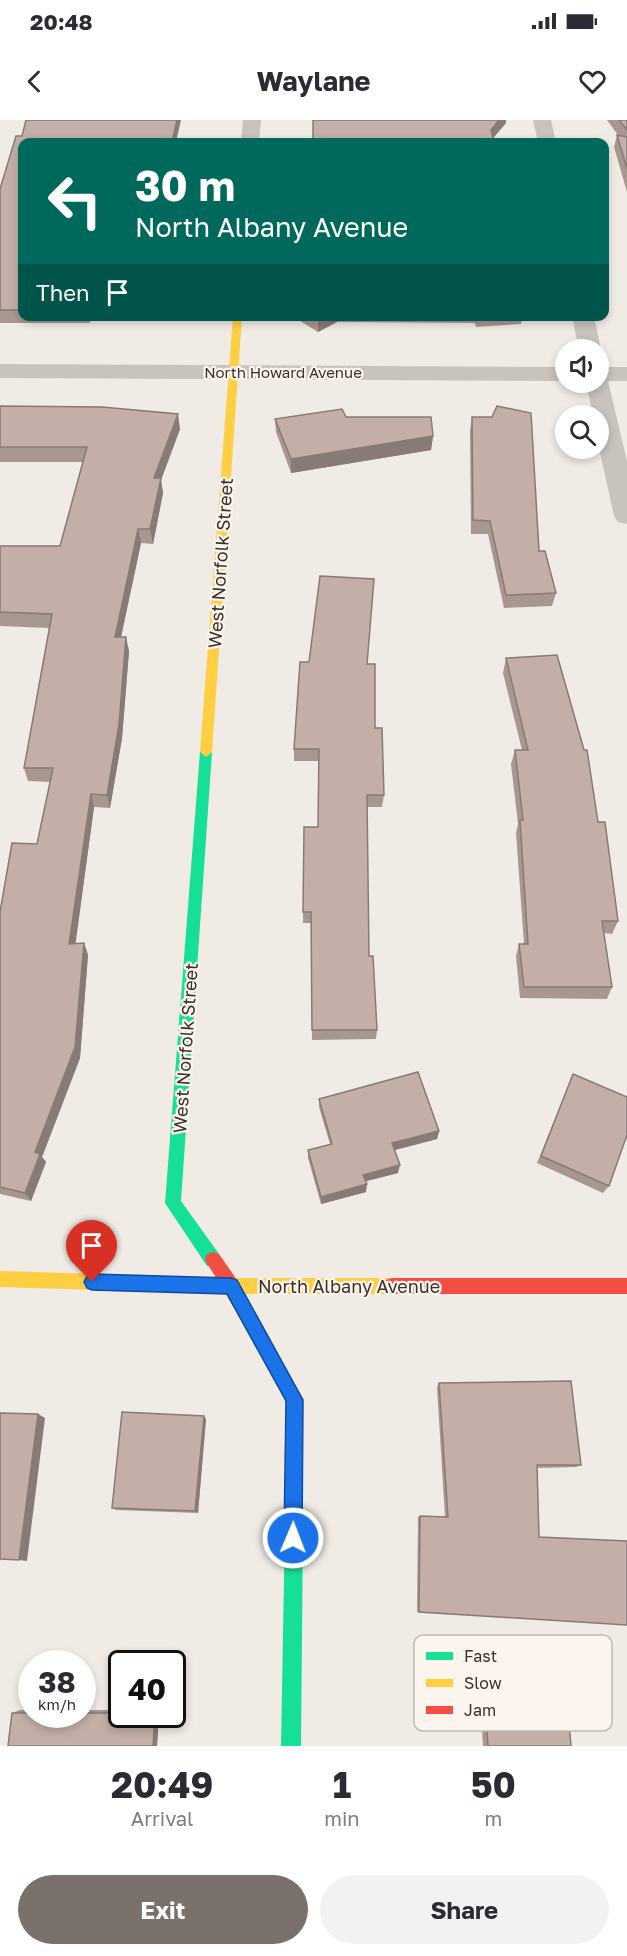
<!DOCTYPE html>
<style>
body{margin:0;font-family:"Golos Text",sans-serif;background:#f2f2f3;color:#2b2b33;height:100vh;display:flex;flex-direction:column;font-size:22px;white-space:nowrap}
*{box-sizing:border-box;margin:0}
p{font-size:20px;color:#7c7c81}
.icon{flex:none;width:33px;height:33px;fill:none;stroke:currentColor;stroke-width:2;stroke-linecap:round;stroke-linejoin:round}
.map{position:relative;height:1626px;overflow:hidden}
.details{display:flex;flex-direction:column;background:#fff;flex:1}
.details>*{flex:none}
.banner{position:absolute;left:18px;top:18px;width:591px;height:183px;border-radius:12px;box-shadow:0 3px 9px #0003;background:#00695c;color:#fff;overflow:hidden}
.tools{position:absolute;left:555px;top:219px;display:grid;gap:12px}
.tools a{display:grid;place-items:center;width:54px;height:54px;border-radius:50%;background:#fff;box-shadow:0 3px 9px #0003;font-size:30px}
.speed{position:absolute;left:18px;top:1530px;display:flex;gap:12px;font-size:30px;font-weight:700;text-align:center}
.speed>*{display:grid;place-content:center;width:78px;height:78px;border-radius:50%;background:#fff;box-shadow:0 3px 9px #0003;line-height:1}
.speed small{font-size:15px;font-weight:400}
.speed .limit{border:3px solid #111;border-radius:9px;background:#fff;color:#111}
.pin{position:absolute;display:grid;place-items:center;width:51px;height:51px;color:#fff;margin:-62px -26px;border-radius:50% 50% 50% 0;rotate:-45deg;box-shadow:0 0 6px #0007}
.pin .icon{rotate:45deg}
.me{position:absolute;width:66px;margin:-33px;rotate:1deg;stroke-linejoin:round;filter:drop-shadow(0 0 4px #0008)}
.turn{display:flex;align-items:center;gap:21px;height:126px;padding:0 18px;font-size:27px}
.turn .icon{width:78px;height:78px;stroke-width:2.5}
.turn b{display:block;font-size:42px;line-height:51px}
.then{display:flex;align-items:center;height:57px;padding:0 18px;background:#0003;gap:12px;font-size:22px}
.eta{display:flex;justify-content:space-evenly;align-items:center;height:102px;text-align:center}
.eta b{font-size:36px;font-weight:700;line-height:42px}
.button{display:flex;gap:12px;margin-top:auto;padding:12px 18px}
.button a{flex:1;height:69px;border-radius:36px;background:#7a716c;color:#fff;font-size:24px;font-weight:700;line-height:69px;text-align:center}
.button a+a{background:#f2f2f3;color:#2b2b33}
.status{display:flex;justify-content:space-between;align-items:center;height:42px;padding:0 30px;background:#fff;direction:ltr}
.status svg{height:16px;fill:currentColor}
header{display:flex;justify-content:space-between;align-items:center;height:78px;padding:0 18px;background:#fff;font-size:27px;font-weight:700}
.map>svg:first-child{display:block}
</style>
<div class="status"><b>20:48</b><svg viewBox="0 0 49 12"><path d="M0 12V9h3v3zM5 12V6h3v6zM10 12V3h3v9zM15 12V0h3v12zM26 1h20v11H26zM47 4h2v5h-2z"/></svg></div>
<header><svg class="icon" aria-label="back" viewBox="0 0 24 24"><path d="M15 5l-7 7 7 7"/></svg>Waylane<svg class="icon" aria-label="heart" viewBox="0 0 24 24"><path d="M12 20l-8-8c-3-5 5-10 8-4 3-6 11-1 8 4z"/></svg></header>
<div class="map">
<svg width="627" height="1626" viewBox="0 0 627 1626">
<rect width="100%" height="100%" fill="#f0ebe5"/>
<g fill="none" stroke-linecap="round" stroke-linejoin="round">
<g fill="#c9c3be" fill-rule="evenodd">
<path d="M243,0h18l-2,22h-18z"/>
<path d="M533,0h18l5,22h-18z"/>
<path d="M572,196h22l7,34 -3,4v-4h-19z"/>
<path d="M0,244l566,3v14l-566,-3z"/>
<path d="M598,247h29v14h-19l19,80v63l-9,-2 -4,-6 -16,-73v-27h-5l-7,-34h12z"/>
</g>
<g fill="#16e098" fill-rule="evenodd">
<path d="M206,627l6,5 -31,449 38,53 2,6 -2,6 -6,2 -6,-2 -42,-63 35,-451z"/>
<path d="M294,1394l6,3 3,6 -2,223h-20l4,-223 3,-6z"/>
</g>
<g fill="#ffcf43" fill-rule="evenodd">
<path d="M233,196h9l-30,436 -6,5 -6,-5z"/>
<path d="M0,1151l231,7h161l6,2 2,6 -2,6 -6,2h-161l-231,-7z"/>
</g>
<g fill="#f24e42" fill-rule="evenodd">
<path d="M213,1132l6,2 18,26 66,120v123l-3,6 -6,3 -6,-3 -3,-6 2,-121 -62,-110 -20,-32 2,-6z"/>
<path d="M392,1158h235v16h-235l-6,-2 -2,-6 2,-6z"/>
</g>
</g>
<g fill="#a89690">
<path d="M607,0h20v72l-13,-45 3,-12h1z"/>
<path d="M22,16v180h69l-1,7h-90v-134z"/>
<path d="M292,196h230l-1,8 -45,3 -1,-4 -138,-1 -19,10z"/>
<path d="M0,286l180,23 -19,51 2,13 -10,51 -12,-1 -20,94 8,14 -7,87 -12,70 -16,-1 -19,136h9l4,12 -8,103 -38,99 4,5 -15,39 -31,-7v-282l37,-68 13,-62 -22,-1 -4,-13 25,-140 -49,-2v-80h60l23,-84h-83z"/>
<path d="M346,297l87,19 -2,14 -140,23 -15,-41 -1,-13z"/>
<path d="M472,297l67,134 17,42 -4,13 -48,2 -16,-74h-17l-1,-103z"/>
<path d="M506,538l92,164 20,99 -6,13 -8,-1 8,54 -5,12 -87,-1 -4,-42 3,-12h5l-8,-111 2,-9 -7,-60 4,-14h7l-19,-77z"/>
<path d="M367,544l17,131 -2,12h-15l2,149 8,74 -1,9 -64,1 -1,-117h-8v-11l15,-85 1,-66h-25v-12z"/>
<path d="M573,954l36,112 -6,7 -66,-30z"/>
<path d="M319,979l120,32 -2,8 -42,11 3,23 -32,8v11l-45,12 -13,-46v-8l22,-6 -11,-37z"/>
<path d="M439,1263l142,82 -5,2 -39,1 2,69 88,88 -210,-13 1,-95 2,-1 25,1 -8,-130z"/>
<path d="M204,1296l2,3 -8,94 -82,-3 -4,-2z"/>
<path d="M479,1563l79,1 8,3 5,59h-88z"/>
<path d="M20,1590h12v4h50v-4h40v4h37l-2,32h-149l4,-33z"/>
</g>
<g fill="#887a75">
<path d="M177,0h4l-5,22h-4z"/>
<path d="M499,0h7v3l-16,19 1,-12z"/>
<path d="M140,196h11l-10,3z"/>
<path d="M322,196h15v6l-19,10v-13z"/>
<path d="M178,294l2,15 -19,51 2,13 -10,51 -3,-15 4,-51z"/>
<path d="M433,316l-2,14 -140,23v-14z"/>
<path d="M138,409l3,14 -23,108 -3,-14z"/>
<path d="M126,517l3,14 -7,87 -12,70 -3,-13z"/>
<path d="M91,674l3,13 -20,148 -5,-11z"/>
<path d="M84,823l4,12 -8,103 -38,99 4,5 -15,39 -6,-8z"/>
<path d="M439,1011l-2,8 -46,12 1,-8z"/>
<path d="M400,1045l-2,8 -35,9v-7z"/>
<path d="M367,1064l-1,8 -45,12v-7z"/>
<path d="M38,1294l7,4 -18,143 -8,-1z"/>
<path d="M204,1296l2,3 -8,94 -3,-2z"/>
<path d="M155,1594h4l-2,32h-4z"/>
</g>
<g fill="#c3afa7" stroke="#887a75" stroke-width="1.5">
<path d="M26,0h151l-5,22h-150v168h-22v-121l16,-53h6z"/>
<path d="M313,0h186l-8,10 3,12h-181z"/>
<path d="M619,0h8v10z"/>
<path d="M617,15l10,2v32z"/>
<path d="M0,286l102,1 76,7 -24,64h7l-11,51h-12l-23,108h11l-7,87 -12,71 -16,-1 -22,150 15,-1 -9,104 -40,105 5,2 -15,39 -25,-6v-275l12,-69 25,1 16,-76h-29l28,-154 -52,-2v-66h60l27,-99h-87z"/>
<path d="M497,286l34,7 8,138h6l11,42 -50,2 -16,-74 -17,-1 -1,-103h20z"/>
<path d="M342,289l4,8h85l2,19 -142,23 -16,-40z"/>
<path d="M320,456l54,3 -7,85h8v64h7l2,67h-17l2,161h4l4,74h-65l-1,-118h-8l1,-85h14l1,-78h-25l6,-87h9z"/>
<path d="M557,535l27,95h3l11,72h7l13,99h-16l10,66h-88l-5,-43h9l-8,-124h3l-8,-70h13l-22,-92z"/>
<path d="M418,952l21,59 -47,12 8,22 -37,10 4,9 -46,13 -13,-47 24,-6 -13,-45z"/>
<path d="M573,954l54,23v38l-18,51 -68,-30z"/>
<path d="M571,1261l10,84h-44l2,72 88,4v84l-208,-13 1,-96 28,1 -9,-134z"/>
<path d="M122,1292l82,4 -9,95 -83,-3z"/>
<path d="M0,1293l38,1 -19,146 -19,-1z"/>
<path d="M484,1565l82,2 5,59h-83z"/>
<path d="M12,1593h20v1h50v-1h40v1h33l-2,32h-145z"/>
</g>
<path fill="#1a73e8" stroke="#114b97" stroke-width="1.5" d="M92,1154l139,4 6,2 66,120 -1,138 -2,7 -7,2 -6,-2 -3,-7 2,-137 -59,-107 -135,-4 -5,-2 -3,-6 3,-6z"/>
<g text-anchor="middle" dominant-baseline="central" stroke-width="4.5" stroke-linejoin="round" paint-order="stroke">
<g font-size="15" fill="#3b302b" stroke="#fbf5ee">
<text x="283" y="252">North Howard Avenue</text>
</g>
<g font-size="18" fill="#3b302b" stroke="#fbf5ee">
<text transform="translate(220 443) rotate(-86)">West Norfolk Street</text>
<text transform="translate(185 928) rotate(-86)">West Norfolk Street</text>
<text x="349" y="1166">North Albany Avenue</text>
</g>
</g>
<rect x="414" y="1515" width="198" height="96" rx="9" fill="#fbf5ee" stroke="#c1bab4" stroke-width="1.5"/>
<rect x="426" y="1532" width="27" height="8" fill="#16e098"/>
<rect x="426" y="1559" width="27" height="8" fill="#ffcf43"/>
<rect x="426" y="1586" width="27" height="8" fill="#f24e42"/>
<g font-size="16" fill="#3b302b">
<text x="464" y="1542">Fast</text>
<text x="464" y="1569">Slow</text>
<text x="464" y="1596">Jam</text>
</g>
</svg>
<div class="tools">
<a><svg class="icon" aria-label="sound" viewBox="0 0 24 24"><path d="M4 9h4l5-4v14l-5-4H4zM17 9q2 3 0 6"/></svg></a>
<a><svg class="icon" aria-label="search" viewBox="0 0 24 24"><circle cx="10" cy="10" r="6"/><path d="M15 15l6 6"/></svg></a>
</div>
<div class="speed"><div>38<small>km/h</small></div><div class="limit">40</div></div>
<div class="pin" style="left:92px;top:1162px;background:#d93025"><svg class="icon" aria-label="arrive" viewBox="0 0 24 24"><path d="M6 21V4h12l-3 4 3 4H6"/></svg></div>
<svg class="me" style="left:293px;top:1418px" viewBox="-20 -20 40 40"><circle r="17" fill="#1a73e8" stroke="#fff" stroke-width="3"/><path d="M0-11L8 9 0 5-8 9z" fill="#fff"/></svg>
<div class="banner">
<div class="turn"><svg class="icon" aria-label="left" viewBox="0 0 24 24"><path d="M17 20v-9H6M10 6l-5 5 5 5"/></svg><div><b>30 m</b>North Albany Avenue</div></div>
<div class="then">Then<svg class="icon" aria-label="arrive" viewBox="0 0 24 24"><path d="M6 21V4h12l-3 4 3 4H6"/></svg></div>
</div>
</div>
<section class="details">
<div class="eta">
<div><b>20:49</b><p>Arrival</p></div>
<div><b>1</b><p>min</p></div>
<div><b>50</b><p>m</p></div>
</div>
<div class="button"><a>Exit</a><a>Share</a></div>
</section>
